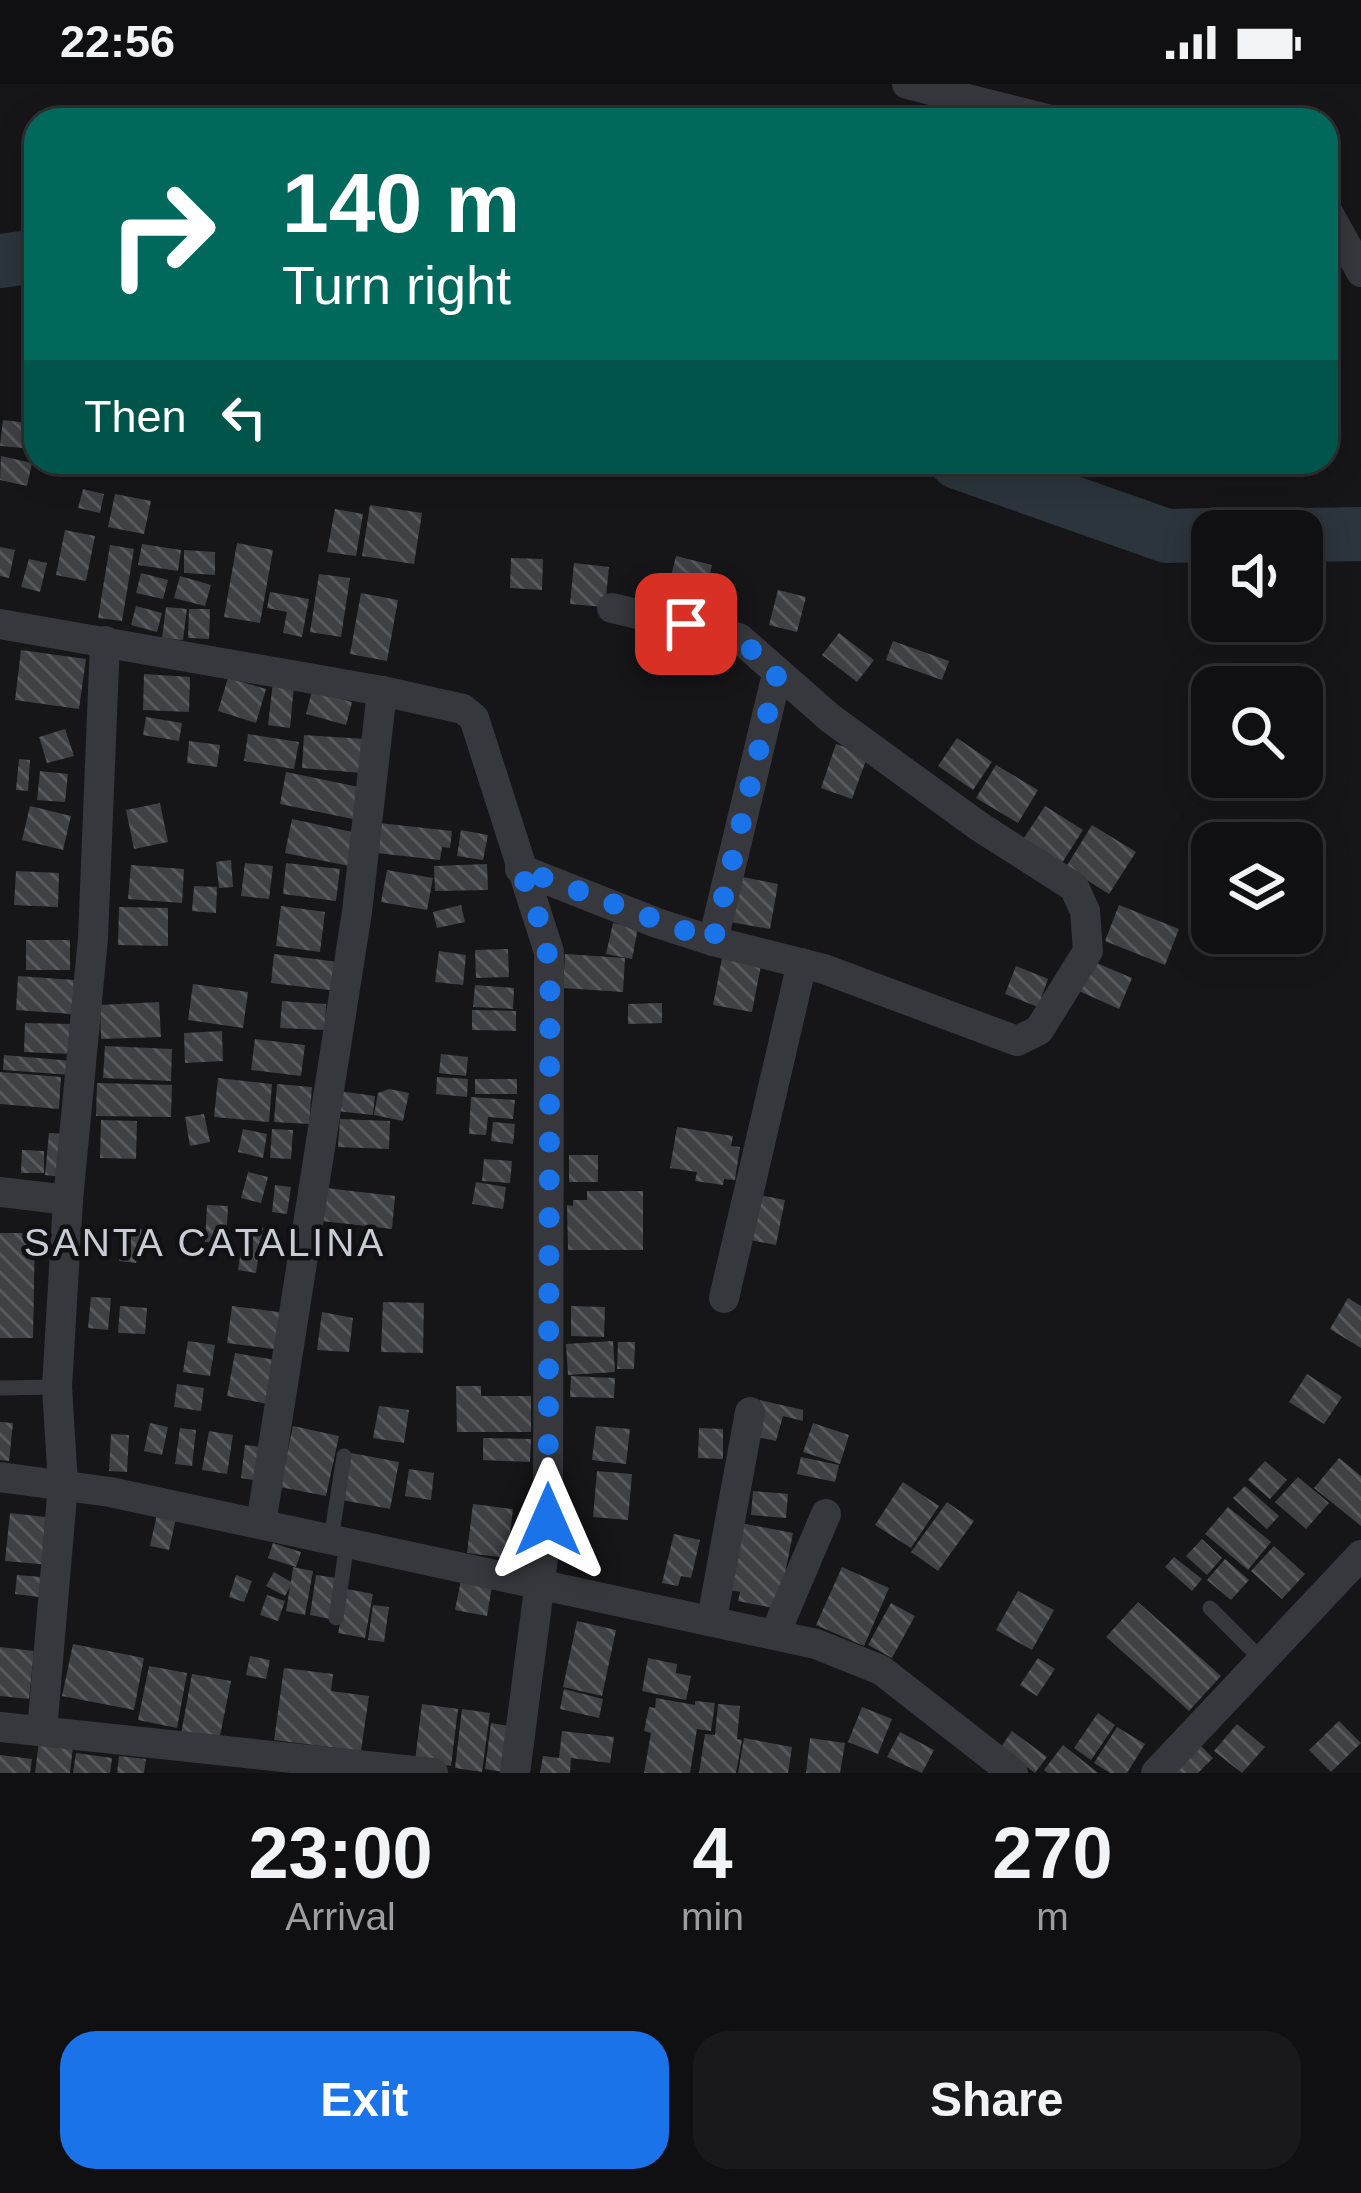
<!DOCTYPE html>
<style>
body{margin:0;font-family:Arial,sans-serif;background:#19191b;color:#f1f3f6;height:100vh;display:flex;flex-direction:column;font-size:45px;white-space:nowrap}
*{box-sizing:border-box;margin:0}
p{font-size:39px;color:#9c9d9f}
.icon{flex:none;width:66px;height:66px;fill:none;stroke:currentColor;stroke-width:2;stroke-linecap:round;stroke-linejoin:round}
.map{position:relative;height:1689px;overflow:hidden}
.details{display:flex;flex-direction:column;background:#101012;flex:1}
.details>*{flex:none}
.banner{position:absolute;left:24px;top:24px;width:1314px;height:366px;border-radius:36px;box-shadow:0 6px 30px #0003,0 0 0 3px #303032;background:#00695c;color:#fff;overflow:hidden}
.controls{position:absolute;left:1191px;top:426px;display:grid;gap:24px}
.controls a{display:grid;place-items:center;width:132px;height:132px;border-radius:24px;background:#101012;box-shadow:0 6px 30px #0003,0 0 0 3px #303032;font-size:60px}
.pin{position:absolute;display:grid;place-items:center;width:102px;height:102px;color:#fff;margin:-51px;border-radius:24px;box-shadow:0 6px 18px #0006}
.me{position:absolute;width:132px;margin:-66px;rotate:0deg;stroke-linejoin:round;filter:drop-shadow(0 0 9px #0008)}
.turn{display:flex;align-items:center;gap:42px;height:252px;padding:0 60px;font-size:54px}
.turn .icon{width:156px;height:156px;stroke-width:2.5}
.turn b{display:block;font-size:84px;line-height:102px}
.then{display:flex;align-items:center;height:114px;padding:0 60px;background:#0003;gap:24px;font-size:45px}
.eta{display:flex;justify-content:space-evenly;align-items:center;height:204px;text-align:center}
.eta b{font-size:72px;font-weight:700;line-height:84px}
.button{display:flex;gap:24px;margin-top:auto;padding:24px 60px}
.button a{flex:1;height:138px;border-radius:36px;background:#1a73e8;color:#fff;font-size:48px;font-weight:700;line-height:138px;text-align:center}
.button a+a{background:#19191b;color:#f1f3f6}
.status{display:flex;justify-content:space-between;align-items:center;height:84px;padding:0 60px;background:#101012;direction:ltr}
.status svg{height:33px;fill:currentColor}
.map>svg:first-child{display:block}
</style>
<div class="status"><b>22:56</b><svg viewBox="0 0 49 12"><path d="M0 12V9h3v3zM5 12V6h3v6zM10 12V3h3v9zM15 12V0h3v12zM26 1h20v11H26zM47 4h2v5h-2z"/></svg></div>
<div class="map">
<svg width="1361" height="1689" viewBox="0 0 1361 1689">
<defs>
<pattern id="building-back-hatch" width="6" height="6" patternUnits="userSpaceOnUse" patternTransform="scale(3)"><rect width="6" height="6" fill="#404145"/><path d="M-1 5l2 2M0 0l6 6M5-1l2 2" fill="none" stroke="#595a5e"/></pattern>
</defs>
<rect width="100%" height="100%" fill="#161618"/>
<g fill="none" stroke-linecap="round" stroke-linejoin="round">
<g stroke="#2c353c" stroke-width="54">
<path d="M0,177l36,-5"/>
<path d="M957,378l210,74 45,-1"/>
<path d="M1302,451l59,-1"/>
</g>
</g>
<g fill="url(#building-back-hatch)">
<path d="M3,336l33,4 -2,25 -34,-3z"/>
<path d="M1,372l31,7 -5,23 -27,-6z"/>
<path d="M83,405l21,5 -4,19 -22,-5z"/>
<path d="M115,410l36,7 -7,33 -36,-7z"/>
<path d="M370,421l52,8 -8,51 -52,-8z"/>
<path d="M335,425l28,5 -7,42 -29,-4z"/>
<path d="M65,446l30,6 -9,45 -30,-6z"/>
<path d="M237,459l36,7 -13,73 -36,-6z"/>
<path d="M142,460l39,6 -3,21 -40,-6z"/>
<path d="M110,461l24,4 -12,72 -24,-3z"/>
<path d="M0,463l15,3 -6,28 -9,-2z"/>
<path d="M184,466l31,2v23l-31,-2z"/>
<path d="M676,472l36,9 -10,44 -37,-8z"/>
<path d="M511,474l32,1 -1,31 -32,-2z"/>
<path d="M29,475l18,4 -7,29 -19,-5z"/>
<path d="M574,479l35,4 -4,40 -35,-3z"/>
<path d="M141,489l27,7 -5,19 -27,-6z"/>
<path d="M319,490l31,4 -9,59 -31,-5z"/>
<path d="M180,492l31,9 -6,21 -31,-8z"/>
<path d="M778,506l28,7 -9,35 -28,-7z"/>
<path d="M270,508l39,7 -7,38 -19,-4 4,-21 -20,-4z"/>
<path d="M361,509l37,7 -11,61 -37,-7z"/>
<path d="M136,522l26,7 -5,19 -26,-7z"/>
<path d="M166,523l21,2 -4,31 -21,-2z"/>
<path d="M189,525h21l-1,30 -21,-1z"/>
<path d="M839,549l35,27 -17,22 -35,-27z"/>
<path d="M893,557l56,20 -7,19 -56,-20z"/>
<path d="M21,566l65,9 -7,50 -64,-9z"/>
<path d="M144,590l46,3 -1,35 -46,-2z"/>
<path d="M228,594l38,11 -10,34 -38,-12z"/>
<path d="M273,598l21,3 -4,43 -22,-3z"/>
<path d="M312,607l40,11 -6,23 -40,-11z"/>
<path d="M146,633l36,6 -3,18 -36,-6z"/>
<path d="M65,645l9,27 -27,7 -8,-26z"/>
<path d="M248,650l51,8 -5,27 -50,-8z"/>
<path d="M304,651l60,4 -2,34 -60,-5z"/>
<path d="M957,654l35,24 -19,28 -35,-24z"/>
<path d="M189,657l31,4 -3,22 -30,-4z"/>
<path d="M836,660l32,11 -16,44 -31,-11z"/>
<path d="M19,675l11,1 -2,31 -12,-1z"/>
<path d="M996,681l42,25 -20,33 -42,-25z"/>
<path d="M40,687l28,3 -3,28 -28,-2z"/>
<path d="M286,688l73,15 -6,32 -73,-15z"/>
<path d="M160,719l8,39 -34,7 -8,-39z"/>
<path d="M30,722l41,10 -8,34 -41,-10z"/>
<path d="M1045,722l38,24 -21,33 -38,-25z"/>
<path d="M292,735l65,14 -8,33 -64,-13z"/>
<path d="M379,739l73,8 -2,17 -8,-1 -2,13 -64,-7z"/>
<path d="M1092,741l44,27 -27,42 -43,-27z"/>
<path d="M461,746l27,5 -5,25 -26,-4z"/>
<path d="M231,776l2,27 -14,1 -3,-26z"/>
<path d="M245,779l28,3 -4,33 -28,-3z"/>
<path d="M286,779l54,6 -4,32 -53,-7z"/>
<path d="M487,780l1,26 -53,1 -1,-25z"/>
<path d="M131,781l53,4 -2,34 -54,-4z"/>
<path d="M387,786l46,8 -6,32 -46,-8z"/>
<path d="M16,787l43,2 -1,34 -44,-2z"/>
<path d="M738,792l40,8 -8,45 -40,-7z"/>
<path d="M194,802l23,1 -1,26 -24,-2z"/>
<path d="M461,821l4,17 -28,6 -4,-16z"/>
<path d="M1119,821l60,24 -14,36 -60,-24z"/>
<path d="M281,822l44,6 -5,40 -44,-6z"/>
<path d="M119,823l49,1v38l-50,-1z"/>
<path d="M613,839l25,5 -6,31 -26,-5z"/>
<rect x="26" y="856" width="44" height="30"/>
<path d="M508,865l1,28 -33,1 -1,-28z"/>
<path d="M439,867l27,4 -3,30 -28,-3z"/>
<path d="M723,869l39,7 -10,52 -39,-7z"/>
<path d="M274,870l65,8 -2,29 -66,-8z"/>
<path d="M565,870l60,4 -2,34 -60,-4z"/>
<path d="M1092,877l40,17 -13,31 -40,-18z"/>
<path d="M1016,882l32,13 -10,28 -33,-13z"/>
<path d="M18,892l56,4 -2,34 -56,-4z"/>
<path d="M193,900l55,8 -5,36 -55,-8z"/>
<path d="M475,901l39,3 -1,21 -40,-2z"/>
<path d="M282,917l44,3 -1,26 -45,-2z"/>
<path d="M159,918l2,35 -60,2 -1,-34z"/>
<path d="M662,919v20l-34,1v-20z"/>
<path d="M472,926l44,1v20l-44,-1z"/>
<path d="M25,939l47,1 -1,30 -47,-2z"/>
<path d="M222,947l1,30 -38,2 -1,-30z"/>
<path d="M255,955l50,6 -4,31 -50,-6z"/>
<path d="M105,962l67,3 -1,32 -68,-3z"/>
<path d="M441,970l27,3 -2,19 -27,-3z"/>
<path d="M4,971l68,6 -1,14 -68,-5z"/>
<path d="M0,988l61,5 -2,32 -59,-5z"/>
<path d="M437,993l31,2 -1,18 -31,-3z"/>
<path d="M218,994l54,6 -3,38 -55,-5z"/>
<rect x="475" y="995" width="42" height="15"/>
<path d="M97,999l75,2 -1,32 -75,-1z"/>
<path d="M277,1000l35,3 -3,37 -35,-2z"/>
<path d="M389,1005l20,4 -6,28 -29,-6 4,-22z"/>
<path d="M339,1007l36,5 -2,19 -37,-4z"/>
<path d="M471,1013l44,3 -2,19 -25,-2 -2,18 -17,-1z"/>
<path d="M204,1030l6,28 -20,4 -5,-29z"/>
<path d="M340,1035l50,2 -1,28 -51,-2z"/>
<path d="M101,1036l36,1 -1,38 -36,-1z"/>
<path d="M493,1038l22,2 -2,20 -22,-3z"/>
<path d="M677,1043l56,9 -2,10 9,1 -5,33 -11,-1 -1,6 -28,-4 2,-9 -27,-4z"/>
<path d="M243,1045l24,5 -4,24 -25,-6z"/>
<path d="M272,1045l21,1 -2,29 -21,-1z"/>
<path d="M49,1049l17,1 -4,43 -17,-2z"/>
<path d="M22,1066l22,1v22h-23z"/>
<rect x="569" y="1071" width="29" height="27"/>
<path d="M484,1075l28,2 -2,22 -28,-2z"/>
<path d="M248,1088l20,5 -7,26 -20,-5z"/>
<path d="M476,1098l30,5 -3,22 -31,-5z"/>
<path d="M275,1101l16,2 -4,27 -15,-2z"/>
<path d="M326,1104l69,8 -3,33 -70,-8z"/>
<path d="M587,1107h56v59h-75l-1,-45 6,1v-6h14z"/>
<path d="M759,1111l26,5 -9,45 -26,-5z"/>
<path d="M207,1121l21,1 -2,36h-21z"/>
<path d="M245,1141l18,3 -7,45 -18,-3z"/>
<path d="M124,1142l18,3 -6,34 -17,-2z"/>
<path d="M0,1149h35l-2,105h-33z"/>
<path d="M91,1213l20,1 -3,32 -20,-2z"/>
<path d="M1348,1214l13,8v42l-31,-19z"/>
<path d="M383,1218l41,1 -1,50 -42,-1z"/>
<path d="M120,1222l27,2 -2,26 -27,-1z"/>
<path d="M232,1222l54,7 -5,37 -54,-7z"/>
<path d="M571,1222l34,1 -1,30 -33,-1z"/>
<path d="M322,1228l31,6 -4,34 -32,-2z"/>
<path d="M188,1257l27,4 -5,31 -27,-4z"/>
<path d="M613,1257l2,31 -47,3 -2,-31z"/>
<path d="M618,1258h17l-1,27h-17z"/>
<path d="M235,1269l46,8 -8,44 -46,-9z"/>
<path d="M1307,1290l35,23 -18,27 -35,-22z"/>
<path d="M571,1292l44,2 -1,20 -44,-1z"/>
<path d="M177,1300l27,4 -3,23 -27,-4z"/>
<path d="M456,1302h25v10h50v36h-74z"/>
<path d="M760,1316l43,10v11l-20,-5 -7,25 -24,-5z"/>
<path d="M379,1322l30,4 -5,33 -31,-5z"/>
<path d="M0,1338l13,1 -4,38 -9,-1z"/>
<path d="M150,1339l18,4 -6,28 -18,-4z"/>
<path d="M813,1339l36,12 -9,29 -37,-12z"/>
<path d="M293,1342l46,10 -13,60 -46,-9z"/>
<path d="M596,1342l34,3 -4,35 -34,-4z"/>
<path d="M180,1344l16,2 -4,36 -17,-2z"/>
<path d="M699,1344l24,1v30l-25,-1z"/>
<path d="M209,1347l24,4 -6,39 -25,-4z"/>
<path d="M111,1350l18,1 -2,37 -18,-1z"/>
<path d="M483,1354l48,1 -1,23 -47,-2z"/>
<path d="M245,1361l18,2 -4,34 -18,-3z"/>
<path d="M351,1369l48,9 -9,47 -48,-9z"/>
<path d="M801,1373l38,8 -4,17 -38,-8z"/>
<path d="M1339,1374l22,18v50l-47,-38z"/>
<path d="M1265,1377l22,19 -17,19 -22,-19z"/>
<path d="M409,1385l25,4 -3,27 -26,-4z"/>
<path d="M597,1387l35,3 -4,46 -35,-3z"/>
<path d="M1298,1393l31,26 -23,26 -31,-27z"/>
<path d="M903,1398l36,24 -28,42 -36,-23z"/>
<path d="M1245,1402l34,30 -12,13 -34,-31z"/>
<path d="M753,1407l35,3 -2,24 -35,-3z"/>
<path d="M947,1418l27,19 -36,50 -27,-19z"/>
<path d="M473,1420l40,5 -6,49 -40,-5z"/>
<path d="M1228,1423l43,35 -23,28 -43,-36z"/>
<path d="M10,1429l44,5 -4,47 -45,-4z"/>
<path d="M157,1430l19,4 -7,32 -19,-4z"/>
<path d="M735,1438l58,11 -15,76 -40,-8 2,-9 -18,-4z"/>
<path d="M674,1450l26,6 -9,38 -10,-2 -3,10 -16,-3z"/>
<path d="M1202,1455l20,19 -15,17 -21,-19z"/>
<path d="M273,1459l28,9 -5,15 -28,-9z"/>
<path d="M1274,1462l31,28 -23,25 -31,-28z"/>
<path d="M1174,1473l28,22 -10,12 -27,-24z"/>
<path d="M1225,1475l24,21 -18,20 -24,-20z"/>
<path d="M293,1483l20,4 -8,44 -19,-4 4,-24 -5,9 -19,-10 8,-14 17,10z"/>
<path d="M842,1483l47,21 -25,58 -48,-21z"/>
<path d="M17,1491l24,2 -2,20 -24,-3z"/>
<path d="M236,1491l16,6 -8,21 -15,-5z"/>
<path d="M316,1491l21,3 -7,41 -20,-4z"/>
<path d="M461,1496l31,6 -5,30 -32,-6z"/>
<path d="M347,1505l26,5 -8,44 -27,-5z"/>
<path d="M1018,1507l36,19 -22,40 -36,-20z"/>
<path d="M267,1511l18,6 -7,20 -18,-6z"/>
<path d="M1138,1518l83,74 -32,35 -83,-74z"/>
<path d="M891,1519l24,13 -23,42 -24,-13z"/>
<path d="M373,1521l16,2 -5,35 -16,-2z"/>
<path d="M577,1537l39,9 -14,66 -39,-9z"/>
<path d="M73,1560l71,14 -10,52 -72,-14z"/>
<path d="M0,1563l34,4 -5,48 -29,-3z"/>
<path d="M250,1572l20,4 -4,19 -20,-4z"/>
<path d="M648,1574l29,6 -1,9 15,3 -5,24 -44,-9z"/>
<path d="M1038,1574l17,11 -18,27 -17,-11z"/>
<path d="M149,1582l38,7 -10,55 -39,-8z"/>
<path d="M284,1584l49,6 -2,17 38,5 -8,55 -87,-11z"/>
<path d="M192,1590l39,7 -12,60 -38,-7z"/>
<path d="M564,1605l39,10 -4,19 -39,-9z"/>
<path d="M656,1614l39,7v-4l20,2 -4,28 -14,-2 -7,44h-46l7,-40 -7,-2 5,-24 6,1z"/>
<path d="M422,1620l36,5 -7,57 -36,-5z"/>
<path d="M718,1620l22,2 -3,33 5,1 -6,33h-37l6,-39 10,1z"/>
<path d="M862,1623l30,12 -14,35 -30,-12z"/>
<path d="M462,1625l28,4 -8,59 -27,-4z"/>
<path d="M1098,1629l17,12 -24,35 -17,-12z"/>
<path d="M1339,1637l22,22 -30,29 -22,-22z"/>
<path d="M491,1639l24,4 -6,46 -24,-4z"/>
<path d="M1237,1640l28,23 -23,26 -28,-22z"/>
<path d="M1117,1643l28,17 -18,29h-17l-16,-10z"/>
<path d="M562,1647l52,6 -4,26 -39,-5 -1,15h-30l3,-17 16,2z"/>
<path d="M1012,1647l35,26 -12,16 -34,-26z"/>
<path d="M900,1648l34,18 -12,23 -35,-16z"/>
<path d="M744,1654l48,9 -4,26h-50z"/>
<path d="M810,1654l35,5 -5,30h-34z"/>
<path d="M1195,1656l18,18 -15,15h-21l-7,-7z"/>
<path d="M39,1657l34,5 -3,27h-35z"/>
<path d="M1063,1661l35,28h-50l-4,-3z"/>
<path d="M76,1669l36,5 -2,15h-37z"/>
<path d="M0,1671l32,4 -2,14h-30z"/>
<path d="M119,1672l27,3 -2,14h-27z"/>
</g>
<g fill="none" stroke-linecap="round" stroke-linejoin="round">
<g stroke="#37383d" stroke-width="15">
<path d="M0,1304l57,-1"/>
<path d="M331,1455l13,-83"/>
<path d="M1210,1524l52,52"/>
<path d="M336,1534l11,-75"/>
</g>
<g stroke="#37383d" stroke-width="30">
<path d="M907,0l144,36"/>
<path d="M1326,125l35,63"/>
<path d="M0,540l382,67 81,18 11,9 75,234 -1,568 -33,253"/>
<path d="M520,785l137,54 56,18 111,28 193,72 22,-11 49,-79 -3,-40 -11,-24 -94,-60 -150,-109 -91,-80 -127,-30"/>
<path d="M713,857l64,-267"/>
<path d="M0,1108l68,8"/>
<path d="M724,1214l78,-335"/>
<path d="M0,1393l110,15 706,152 65,26 132,103"/>
<path d="M261,1440l96,-612 25,-221"/>
<path d="M712,1535l38,-207"/>
<path d="M775,1550l51,-120"/>
<path d="M0,1643l433,46"/>
<path d="M42,1647l21,-247 -6,-97 11,-187 25,-262 12,-297"/>
<path d="M1156,1689l205,-218"/>
</g>
</g>
<g fill="none" stroke-linecap="round" stroke-linejoin="round">
<path stroke="#1a73e8" stroke-width="21" stroke-dasharray="0 37.8" d="M548,1436l2,-543 -5,-42 -25,-66 193,72 64,-267 -38,-36 -53,-14"/>
</g>
<g text-anchor="middle" dominant-baseline="central" stroke-width="9" stroke-linejoin="round" paint-order="stroke">
<g font-size="39" letter-spacing="3" fill="#c9ccd4" stroke="#111113">
<text x="205" y="1158">SANTA CATALINA</text>
</g>
</g>
</svg>
<div class="controls">
<a><svg class="icon" aria-label="sound" viewBox="0 0 24 24"><path d="M4 9h4l5-4v14l-5-4H4zM17 9q2 3 0 6"/></svg></a>
<a><svg class="icon" aria-label="search" viewBox="0 0 24 24"><circle cx="10" cy="10" r="6"/><path d="M15 15l6 6"/></svg></a>
<a><svg class="icon" aria-label="layers" viewBox="0 0 24 24"><path d="M12 4l9 5-9 5-9-5zM3 14l9 5 9-5"/></svg></a>
</div>
<div class="pin" style="left:686px;top:540px;background:#d93025"><svg class="icon" aria-label="arrive" viewBox="0 0 24 24"><path d="M6 21V4h12l-3 4 3 4H6"/></svg></div>
<svg class="me" style="left:548px;top:1436px" viewBox="-20 -20 40 40"><path d="M0-17L14 15 0 8-14 15z" fill="#1a73e8" stroke="#fff" stroke-width="4"/></svg>
<div class="banner">
<div class="turn"><svg class="icon" aria-label="right" viewBox="0 0 24 24"><path d="M7 20v-9h11M14 6l5 5-5 5"/></svg><div><b>140 m</b>Turn right</div></div>
<div class="then">Then<svg class="icon" aria-label="left" viewBox="0 0 24 24"><path d="M17 20v-9H6M10 6l-5 5 5 5"/></svg></div>
</div>
</div>
<section class="details">
<div class="eta">
<div><b>23:00</b><p>Arrival</p></div>
<div><b>4</b><p>min</p></div>
<div><b>270</b><p>m</p></div>
</div>
<div class="button"><a>Exit</a><a>Share</a></div>
</section>
